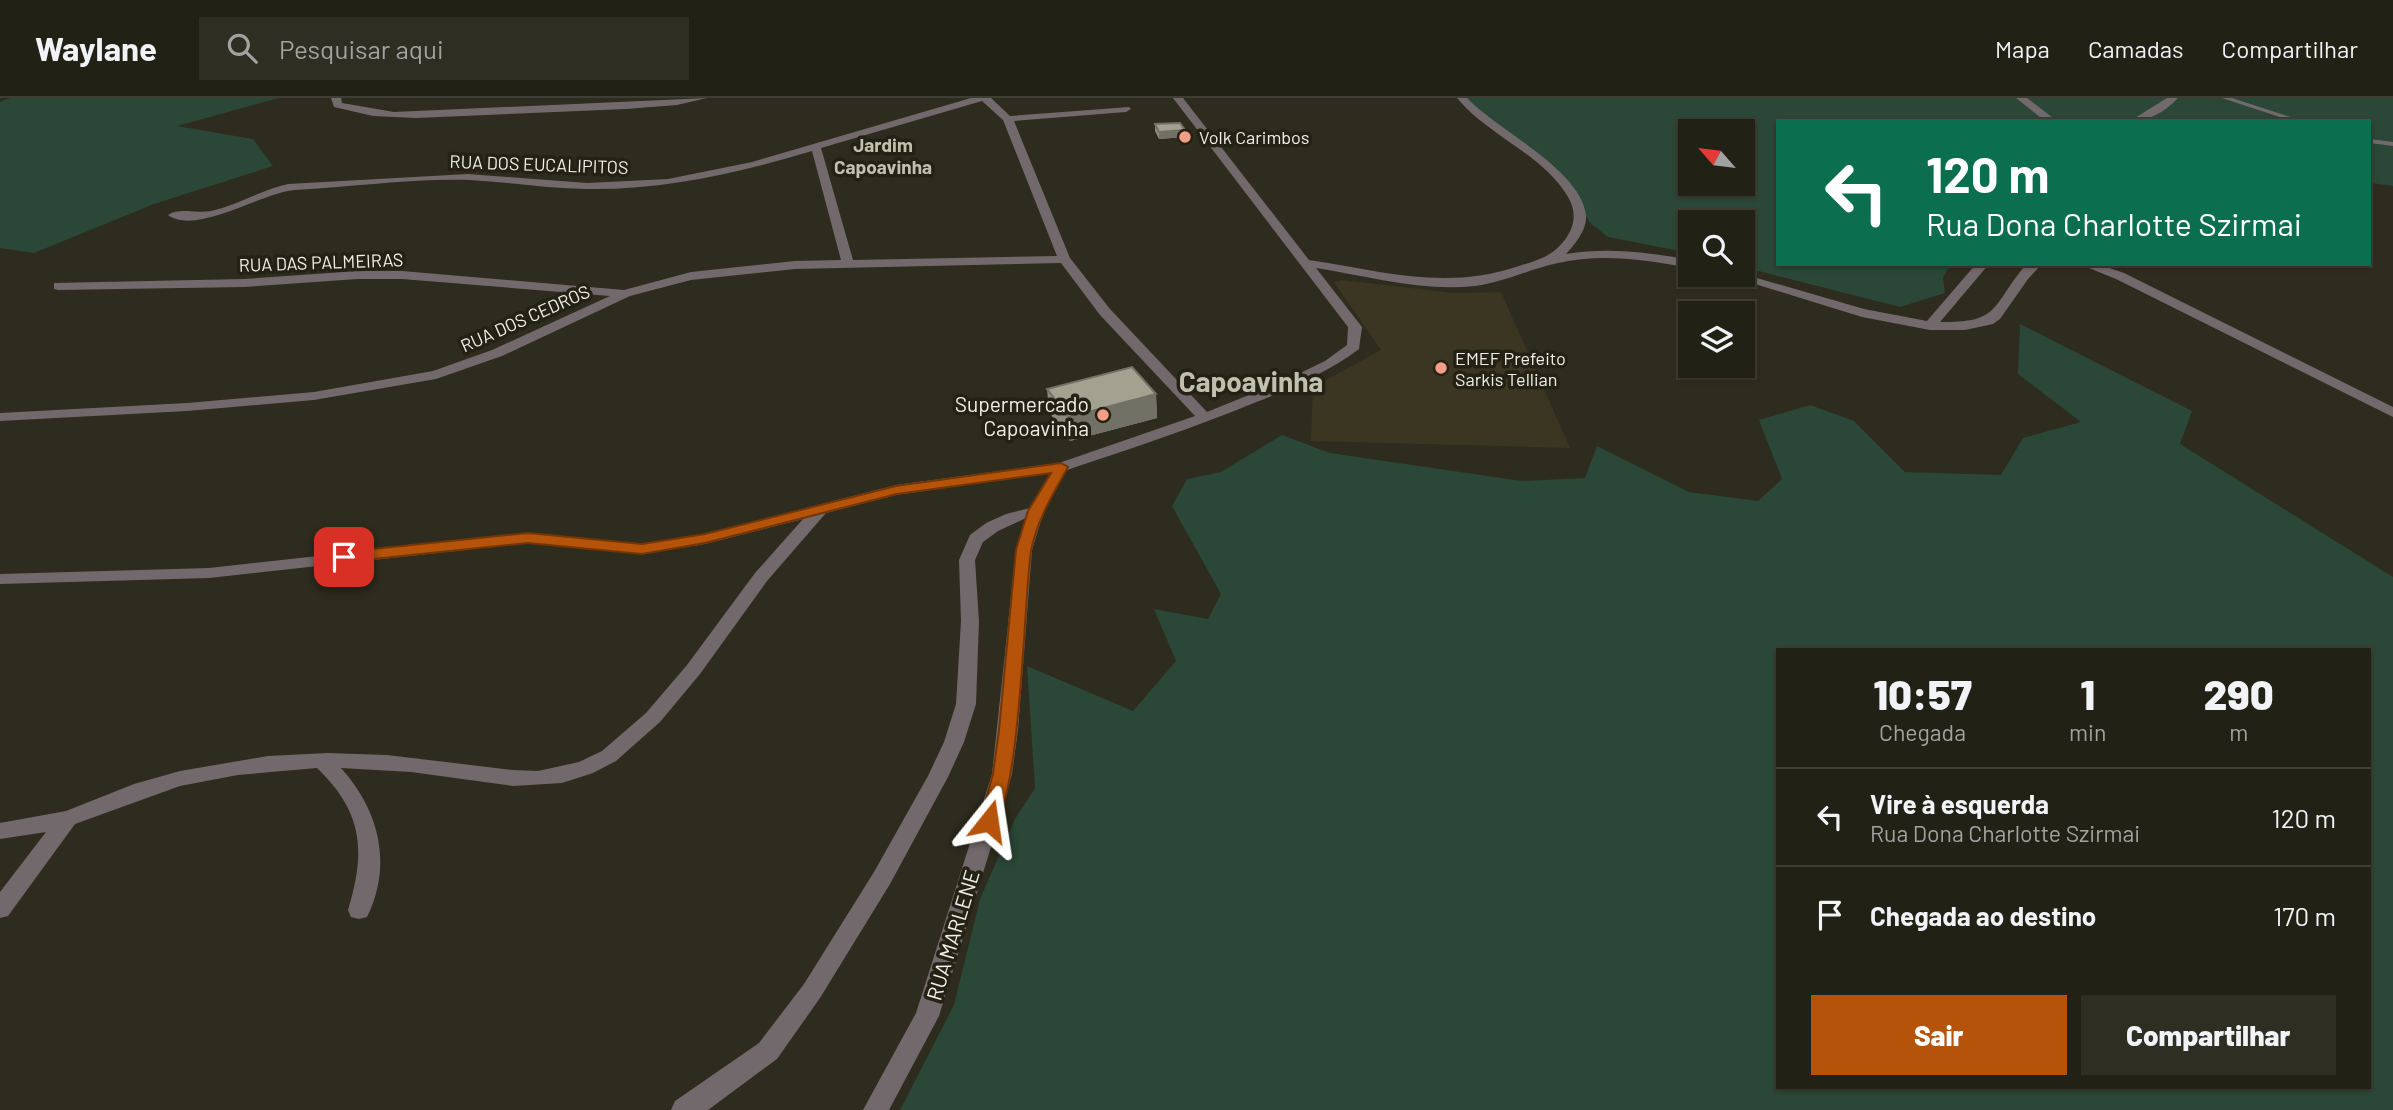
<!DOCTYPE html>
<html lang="pt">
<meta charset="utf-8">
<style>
body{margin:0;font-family:Barlow,sans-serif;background:#2e2e23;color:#f1f3f6;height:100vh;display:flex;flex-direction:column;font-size:26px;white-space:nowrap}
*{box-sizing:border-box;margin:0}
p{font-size:23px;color:#a2a3a1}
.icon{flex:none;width:38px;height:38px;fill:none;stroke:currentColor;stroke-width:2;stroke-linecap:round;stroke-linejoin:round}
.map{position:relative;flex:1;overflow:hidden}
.drawer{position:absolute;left:1776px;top:550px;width:595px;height:441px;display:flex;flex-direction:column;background:#222116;border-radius:0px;box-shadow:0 2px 5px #0004,0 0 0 2px #3f3e35}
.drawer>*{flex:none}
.top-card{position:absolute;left:1776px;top:21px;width:595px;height:147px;border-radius:0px;box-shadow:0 2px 5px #0004,0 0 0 2px #3f3e35;background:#0b6e4f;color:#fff;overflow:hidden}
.needle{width:46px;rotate:298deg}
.fabs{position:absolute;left:1678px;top:21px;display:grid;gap:14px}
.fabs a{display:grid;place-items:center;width:77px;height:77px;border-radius:0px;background:#222116;box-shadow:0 2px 5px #0004,0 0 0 2px #3f3e35;font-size:35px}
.pin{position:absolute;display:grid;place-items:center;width:60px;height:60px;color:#fff;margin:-30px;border-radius:14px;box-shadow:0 4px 10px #0006}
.me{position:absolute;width:77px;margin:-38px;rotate:15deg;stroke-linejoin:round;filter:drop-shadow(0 0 5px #0008)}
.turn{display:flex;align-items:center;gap:24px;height:147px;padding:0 35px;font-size:32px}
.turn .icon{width:91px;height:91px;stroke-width:2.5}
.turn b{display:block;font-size:49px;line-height:60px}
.eta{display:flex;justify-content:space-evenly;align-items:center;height:119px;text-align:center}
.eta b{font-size:42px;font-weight:800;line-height:49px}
.button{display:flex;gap:14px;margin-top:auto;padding:14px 35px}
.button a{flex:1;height:80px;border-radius:0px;background:#b45309;color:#fff;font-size:28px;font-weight:800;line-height:80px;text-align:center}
.button a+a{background:#2e2e23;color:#f1f3f6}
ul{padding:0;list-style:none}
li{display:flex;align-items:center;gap:21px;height:98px;padding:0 35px;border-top:2px solid #3f3e35}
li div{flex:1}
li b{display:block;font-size:26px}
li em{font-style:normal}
header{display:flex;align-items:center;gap:42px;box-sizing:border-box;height:98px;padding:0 35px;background:#222116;border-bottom:2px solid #3f3e35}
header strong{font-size:33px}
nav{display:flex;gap:38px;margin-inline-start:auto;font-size:24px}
.search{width:490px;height:63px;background:#2e2e23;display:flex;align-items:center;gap:18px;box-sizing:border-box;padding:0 24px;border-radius:0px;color:#a2a3a1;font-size:26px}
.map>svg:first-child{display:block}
</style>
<header>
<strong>Waylane</strong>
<div class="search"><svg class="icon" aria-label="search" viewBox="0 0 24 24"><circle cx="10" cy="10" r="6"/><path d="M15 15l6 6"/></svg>Pesquisar aqui</div>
<nav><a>Mapa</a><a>Camadas</a><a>Compartilhar</a></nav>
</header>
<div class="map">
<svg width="2393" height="1012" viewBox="0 0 2393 1012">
<rect width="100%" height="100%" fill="#2e2c1e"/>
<path fill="#3a3622" d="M1342,182l112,13 47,-1 69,156 -259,-7 2,-54 68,-37 -47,-68z"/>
<g fill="#2a4737" fill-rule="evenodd">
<path d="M10,0h269l-102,28 76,13 20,27 -119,38 -120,49 -34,-5v-146z"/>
<path d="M1465,0h928v88l-23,-3v-62h-592v143h172l-7,14 2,15 -45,14 -157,-40v-45h-53v31l-82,-16 -18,-14 -21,-36zM1690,33h53v53h-53z"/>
<path d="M2020,226l172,87 -12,33 213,133v533h-1493l54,-105 26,-106 35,-80 20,-31 -8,-122 106,45 43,-50 -22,-52 54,10 13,-25 -49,-88 15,-27 34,-7 61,-37 48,18 192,28 63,-3 12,-32 92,46 69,9 24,-22 -23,-59 51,-15 44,16 51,51 96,3 22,-37 58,-16 -63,-48zM1778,551h592v438h-592z"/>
</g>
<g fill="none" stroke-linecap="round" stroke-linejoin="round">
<g fill="#71696b" fill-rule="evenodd">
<path d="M2222,0h10l71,23h-11z"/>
<path d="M2370,41l23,3v4l-23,-3z"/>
</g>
<g fill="#71696b" fill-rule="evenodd">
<path d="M331,0h10l1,5 52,9 313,-14 -30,7 -51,4 -210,9 -43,-2 -39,-9z"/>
<path d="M971,0h20l19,18 119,-9 2,2 -5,3 -112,9 56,137 40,51 97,103 81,-33 37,-18 22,-16 1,-18 -175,-229h10l126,162c73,11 137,31 210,6 19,-6 32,-9 45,-25 11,-14 13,-29 4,-44 -25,-43 -80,-61 -111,-99h10c30,32 115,72 119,118 1,14 -11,28 -20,38 42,-7 83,-2 124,6v8c-44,-8 -88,-15 -132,-5 -28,6 -54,19 -83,23 -53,6 -107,-10 -159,-18l46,59 -3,22c-32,24 -68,39 -105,54 -61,25 -124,46 -187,67l-23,41 -12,39 -14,180 -6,44 -13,47 -60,195 -50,94h-26l53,-97 76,-239 24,-224 10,-32 -28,13 -15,11 -8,18 4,61 -3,83 -12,38 -16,35 -58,107 -70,114 -43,61 -69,51h-37l4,-9 84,-58 45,-59 70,-112 54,-96 16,-34 12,-38 5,-83 -2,-61 11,-25 16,-12 20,-9 24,-6 20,-35 -154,22 -70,18 -59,68 -67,93 -40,48 -44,39 -23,12 -31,10 -49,3 -102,-14 -70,-4c38,42 52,96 26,149l-8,2 -8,-2 -3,-7c18,-59 15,-98 -31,-142l-79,7 -58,11 -105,38 -67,92 -8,2v-26l46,-60 -46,7v-16l66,-12 68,-27 46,-13 88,-15 60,-3 59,2 126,15 25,1 41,-9 23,-11 44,-38 41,-48 68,-92 48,-54 -98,25 -63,10 -114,-11 -319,35 -209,6v-10l209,-6 319,-35 114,11 63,-10 191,-49 163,-22 136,-47 -95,-101 -39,-52 -266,6 -104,11 -61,16 -128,60 -66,23 -122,21 -127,11 -187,10v-8l187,-10 127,-11 119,-21 59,-21 118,-54 -208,-17h-44l-114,8 -186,3 -4,-1v-6l190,-4 114,-8h44l222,19 67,-18 104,-11 46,-1 -29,-109c-74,22 -148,39 -225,38 -39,0 -78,-7 -117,-9 -57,-2 -118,7 -175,10 -32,2 -99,46 -127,25 11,-8 29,-1 43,-4 26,-6 50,-21 77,-27l180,-10 119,9 81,-4 84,-17zM982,3l21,19 54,136 -204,4 -32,-112z"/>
<path d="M2016,0h11l30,23h-12z"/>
<path d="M2167,0h11c-13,14 -29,23 -48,23z"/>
<path d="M1976,166h13l-49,58c60,1 51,-15 84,-55l4,-3h14l-14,15 -28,40 -7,5 -28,6h-35l-68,-13 -136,-42 17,-1 121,35 63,12z"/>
<path d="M2079,166h19l26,9 269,134v10l-277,-138z"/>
</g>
</g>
<g fill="#8c8a7c">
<path d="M1155,26l30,13 -26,2 -4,-8z"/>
<path d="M1047,291l109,5 1,24 -87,23 -21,-29z"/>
</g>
<g fill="#727165">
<path d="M1185,32v7l-26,2v-7z"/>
<path d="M1156,296l1,24 -87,23 -1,-24z"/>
</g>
<g fill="#a3a190" stroke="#727165" stroke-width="2">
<path d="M1180,25l5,7 -26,2 -4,-8z"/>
<path d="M1132,269l24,27 -87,23 -22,-28z"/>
</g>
<path fill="#b45309" stroke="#753606" stroke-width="2" d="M1061,365l7,4c-15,27 -31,53 -37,84 -7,40 -10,267 -42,277l-9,-7 13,-47 6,-44 17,-180 12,-39 23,-38 -154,21 -192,49 -63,11 -114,-11 -184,19 -7,-5 7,-5 184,-19 114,11 63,-10 191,-48z"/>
<g fill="#f49e86" stroke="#242215" stroke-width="2.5">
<circle cx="1185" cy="39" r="7"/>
<circle cx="1441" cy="270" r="7"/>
<circle cx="1103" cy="317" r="7"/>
</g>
<g text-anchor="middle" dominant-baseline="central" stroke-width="7" stroke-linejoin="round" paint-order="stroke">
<g font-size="18" fill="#f0efe6" stroke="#242215" text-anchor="start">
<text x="1199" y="39">Volk Carimbos</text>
<text x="1455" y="260">EMEF Prefeito<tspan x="1455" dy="21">Sarkis Tellian</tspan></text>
</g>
<g font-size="18" fill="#f0efe6" stroke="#242215">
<text transform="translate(539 66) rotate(2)">RUA DOS EUCALIPITOS</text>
<text transform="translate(321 164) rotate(-2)">RUA DAS PALMEIRAS</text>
<text transform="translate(525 220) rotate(-24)">RUA DOS CEDROS</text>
</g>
<g font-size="19" font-weight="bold" fill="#c1bfae" stroke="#242215">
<text x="883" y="46">Jardim<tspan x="883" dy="22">Capoavinha</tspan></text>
</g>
<g font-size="21" fill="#f0efe6" stroke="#242215" text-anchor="end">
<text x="1089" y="305">Supermercado<tspan x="1089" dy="24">Capoavinha</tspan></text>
</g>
<g font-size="21" fill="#f0efe6" stroke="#242215">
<text transform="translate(952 837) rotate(-73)">RUA MARLENE</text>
</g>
<g font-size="28" font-weight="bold" fill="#c1bfae" stroke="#242215">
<text x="1251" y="283">Capoavinha</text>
</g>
</g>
</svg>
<div class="fabs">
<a><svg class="needle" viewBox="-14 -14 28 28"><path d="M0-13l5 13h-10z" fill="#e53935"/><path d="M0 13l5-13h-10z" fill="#a2a3a1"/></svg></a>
<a><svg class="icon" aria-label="search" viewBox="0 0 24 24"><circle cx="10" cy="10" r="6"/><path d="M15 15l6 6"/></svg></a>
<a><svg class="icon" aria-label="layers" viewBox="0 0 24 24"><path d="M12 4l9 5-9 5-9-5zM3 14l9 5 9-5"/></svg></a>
</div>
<div class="pin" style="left:344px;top:459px;background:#d93025"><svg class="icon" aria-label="arrive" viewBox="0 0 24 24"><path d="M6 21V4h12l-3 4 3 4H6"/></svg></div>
<svg class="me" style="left:989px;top:723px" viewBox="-20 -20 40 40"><path d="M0-17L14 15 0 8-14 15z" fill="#b45309" stroke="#fff" stroke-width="4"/></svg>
<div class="top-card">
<div class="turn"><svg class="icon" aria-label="left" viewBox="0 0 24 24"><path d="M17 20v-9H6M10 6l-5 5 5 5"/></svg><div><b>120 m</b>Rua Dona Charlotte Szirmai</div></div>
</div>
<section class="drawer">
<div class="eta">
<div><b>10:57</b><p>Chegada</p></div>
<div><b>1</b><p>min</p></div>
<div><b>290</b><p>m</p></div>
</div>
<ul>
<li><svg class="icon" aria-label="left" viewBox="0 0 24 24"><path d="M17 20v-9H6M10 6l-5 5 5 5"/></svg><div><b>Vire à esquerda</b><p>Rua Dona Charlotte Szirmai</p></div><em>120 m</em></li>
<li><svg class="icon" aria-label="arrive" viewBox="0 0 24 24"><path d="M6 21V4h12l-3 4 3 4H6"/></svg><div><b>Chegada ao destino</b></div><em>170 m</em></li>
</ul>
<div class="button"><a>Sair</a><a>Compartilhar</a></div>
</section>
</div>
